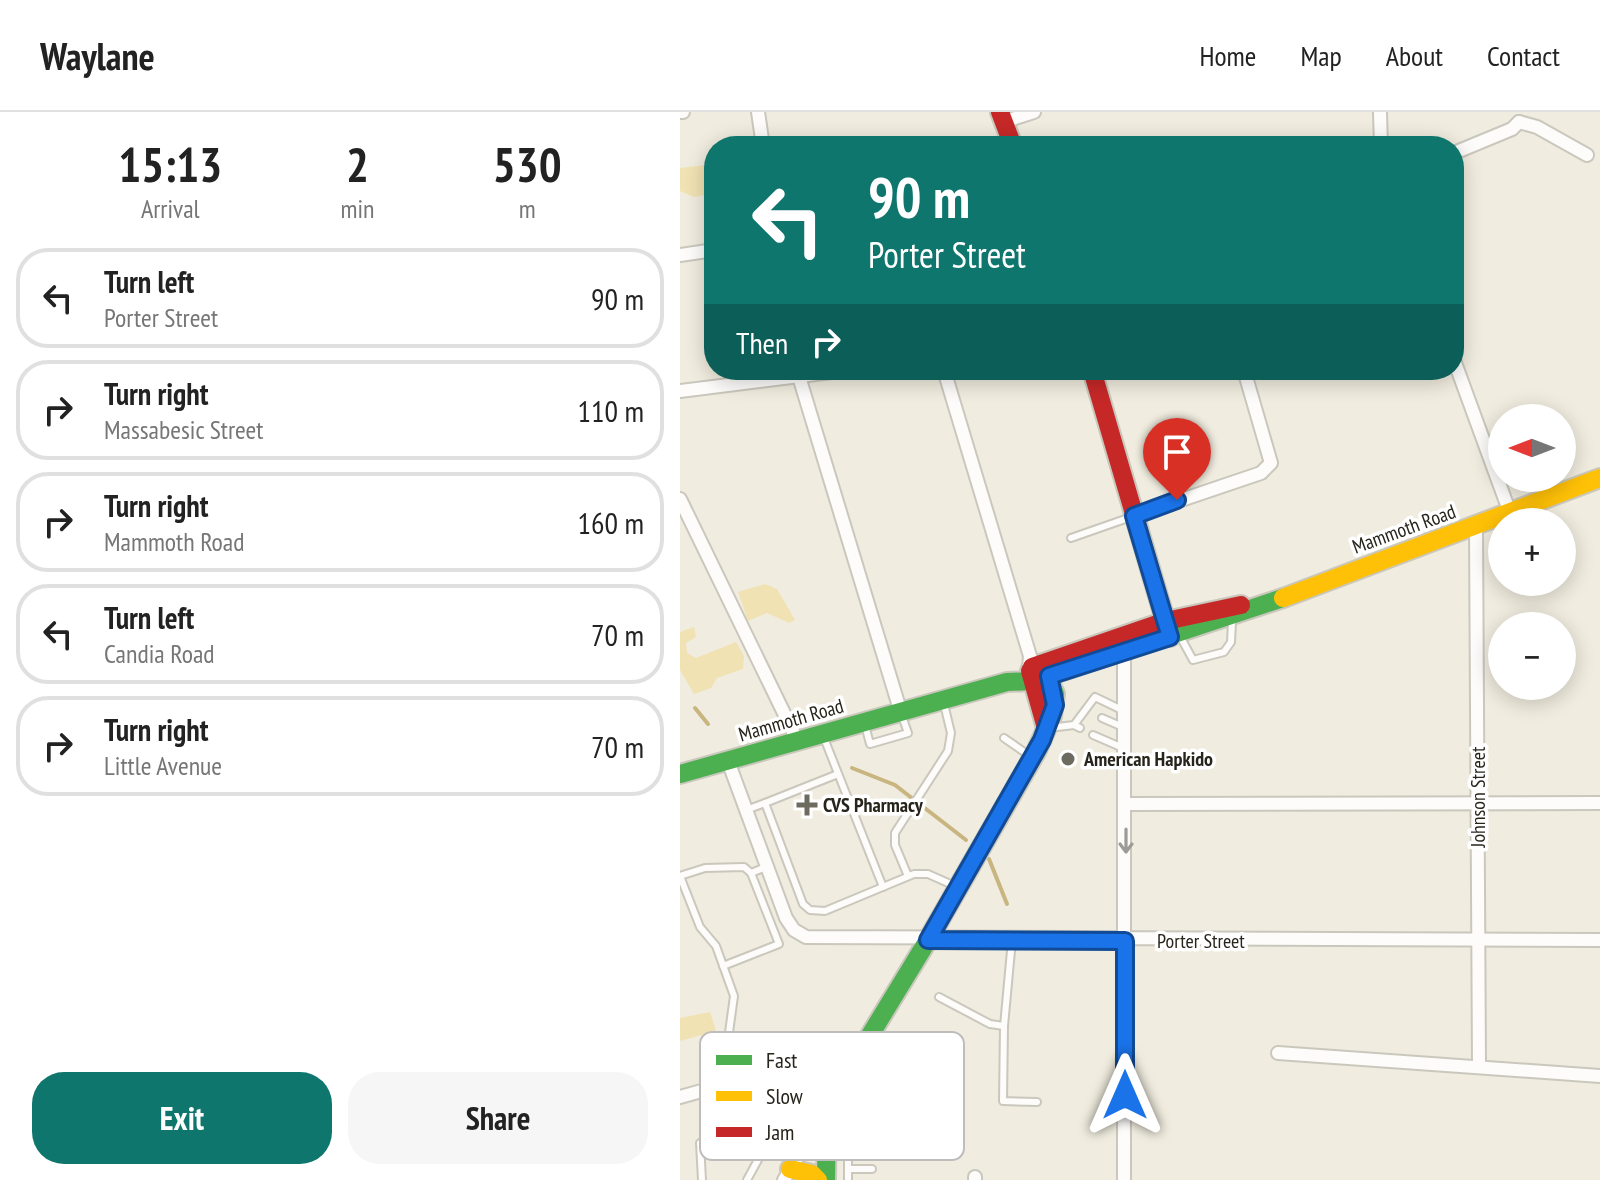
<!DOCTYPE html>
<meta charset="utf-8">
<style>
body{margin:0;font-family:"PT Sans Narrow",sans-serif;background:#f6f6f6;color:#222;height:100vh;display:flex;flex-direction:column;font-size:30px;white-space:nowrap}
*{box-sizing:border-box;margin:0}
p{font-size:26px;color:#767676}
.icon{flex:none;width:44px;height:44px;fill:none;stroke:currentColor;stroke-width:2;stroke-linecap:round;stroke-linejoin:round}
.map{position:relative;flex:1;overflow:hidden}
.side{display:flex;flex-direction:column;background:#fff;width:680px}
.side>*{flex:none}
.top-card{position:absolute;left:24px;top:24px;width:760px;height:244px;border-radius:32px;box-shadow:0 4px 20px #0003;background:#0f766e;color:#fff;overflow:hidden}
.needle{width:52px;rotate:270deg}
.tools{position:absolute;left:808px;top:292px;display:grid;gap:16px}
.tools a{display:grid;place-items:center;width:88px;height:88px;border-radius:50%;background:#fff;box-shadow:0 4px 20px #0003;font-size:40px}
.pin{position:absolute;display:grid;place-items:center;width:68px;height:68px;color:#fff;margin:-82px -34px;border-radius:50% 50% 50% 0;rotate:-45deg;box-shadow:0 0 8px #0007}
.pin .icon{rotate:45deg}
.me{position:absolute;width:88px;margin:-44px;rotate:0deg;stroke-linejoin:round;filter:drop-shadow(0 0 6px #0008)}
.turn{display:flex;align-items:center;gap:28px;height:168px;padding:0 32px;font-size:36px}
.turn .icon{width:104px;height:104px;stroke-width:2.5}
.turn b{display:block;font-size:56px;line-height:68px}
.then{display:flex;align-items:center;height:76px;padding:0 32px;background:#0003;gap:16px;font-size:30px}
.eta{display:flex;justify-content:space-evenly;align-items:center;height:136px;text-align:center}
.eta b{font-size:48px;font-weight:800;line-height:56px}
.action{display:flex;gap:16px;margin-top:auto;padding:16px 32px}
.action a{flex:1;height:92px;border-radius:32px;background:#0f766e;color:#fff;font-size:32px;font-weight:800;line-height:92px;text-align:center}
.action a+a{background:#f6f6f6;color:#222}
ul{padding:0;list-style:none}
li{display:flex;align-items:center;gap:24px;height:100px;margin:0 16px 12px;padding:0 16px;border:4px solid #e0e0e0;border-radius:32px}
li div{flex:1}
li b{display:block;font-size:30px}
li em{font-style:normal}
header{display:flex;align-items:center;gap:48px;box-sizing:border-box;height:112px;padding:0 40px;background:#fff;border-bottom:2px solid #e0e0e0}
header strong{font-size:38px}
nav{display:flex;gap:44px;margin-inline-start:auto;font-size:28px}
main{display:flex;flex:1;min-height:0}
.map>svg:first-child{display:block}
</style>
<header>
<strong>Waylane</strong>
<nav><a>Home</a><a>Map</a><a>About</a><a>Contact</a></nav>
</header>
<main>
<section class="side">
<div class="eta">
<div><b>15:13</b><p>Arrival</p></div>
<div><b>2</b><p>min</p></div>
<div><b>530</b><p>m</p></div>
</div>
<ul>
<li><svg class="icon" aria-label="left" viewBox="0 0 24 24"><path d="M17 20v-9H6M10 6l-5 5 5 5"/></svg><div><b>Turn left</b><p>Porter Street</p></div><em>90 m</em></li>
<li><svg class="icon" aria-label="right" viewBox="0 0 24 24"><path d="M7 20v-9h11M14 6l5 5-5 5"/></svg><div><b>Turn right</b><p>Massabesic Street</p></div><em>110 m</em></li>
<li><svg class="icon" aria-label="right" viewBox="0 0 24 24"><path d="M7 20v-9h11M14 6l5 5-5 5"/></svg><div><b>Turn right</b><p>Mammoth Road</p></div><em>160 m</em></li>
<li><svg class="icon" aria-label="left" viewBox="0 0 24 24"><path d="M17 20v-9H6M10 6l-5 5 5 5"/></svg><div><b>Turn left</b><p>Candia Road</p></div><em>70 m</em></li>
<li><svg class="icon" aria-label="right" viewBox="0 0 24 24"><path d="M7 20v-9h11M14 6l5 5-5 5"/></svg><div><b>Turn right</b><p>Little Avenue</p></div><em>70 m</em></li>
</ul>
<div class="action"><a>Exit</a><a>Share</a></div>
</section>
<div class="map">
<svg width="920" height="1068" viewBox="0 0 920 1068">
<rect width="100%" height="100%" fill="#f0ecdf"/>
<g fill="#f1e2b4">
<path d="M24,53l10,3v25l-20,4 -14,-6v-23z"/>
<path d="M85,472l12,5 18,31 -6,3 -22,-10 -19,8 -10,-29z"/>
<path d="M14,515l2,10 -10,6 1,10 9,5 40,-16 8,14 -1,13 -26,9 -6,10 -17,6 -14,-24v-38z"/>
<path d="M30,900l6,19 -36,10v-23z"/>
</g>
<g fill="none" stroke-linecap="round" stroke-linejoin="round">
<g stroke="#c8b580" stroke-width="4">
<path d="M15,596l13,16"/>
<path d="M172,656l43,17 71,55"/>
<path d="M309,747l18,45"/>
</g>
<defs>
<g id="lane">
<path d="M391,426l60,-21"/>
<path d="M501,526l12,22 31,-8 7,-10 1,-20"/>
<path d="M422,606l23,10"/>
<path d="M185,613l5,19 38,-11 -6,-17"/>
<path d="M394,613l21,-28 29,14"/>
<path d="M369,616l25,-3 6,3"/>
<path d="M413,623l30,13"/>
<path d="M144,626l59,149"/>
<path d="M324,626l26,18"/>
<path d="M85,691l73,-29"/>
<path d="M66,698l19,-7 38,101 7,6 15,1 89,-37h14l27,12"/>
<path d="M0,764l20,51 16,19 18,50 -7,51 8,35"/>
<path d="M0,764l25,-8 39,-1 7,6"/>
<path d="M228,764l-13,-31v-12l53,-82 3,-18 -7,-29"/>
<path d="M332,828l-8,86 -1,75 34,1"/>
<path d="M43,854l56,-22 -28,-71 15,-6"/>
<path d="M259,885l51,27 14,2"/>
<path d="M197,920l41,24 22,21"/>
<path d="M163,975l44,22 7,-5"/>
<path d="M150,1037l18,-1v32"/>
<path d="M168,1057h24"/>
<path d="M22,1068l-2,-37 10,-7 49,22 -12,22"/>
</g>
<g id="street">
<path d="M0,0h3"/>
<path d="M78,0l5,34"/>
<path d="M700,0l1,34"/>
<path d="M323,10l31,-10"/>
<path d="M839,10l18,5 50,28"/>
<path d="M774,41l58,-24 7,-7"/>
<path d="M0,143l34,-5"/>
<path d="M774,248l56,153"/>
<path d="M117,258l104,343"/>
<path d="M264,258l86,286 -1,12"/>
<path d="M0,279l168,-21"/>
<path d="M0,387l118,243"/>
<path d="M454,404l127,-43 10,-10 -27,-93"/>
<path d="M796,414l3,541"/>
<path d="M48,649l58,157 8,12 12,7 794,3"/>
<path d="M446,692l474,-1"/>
<path d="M598,941l322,23"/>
<path d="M89,962l28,10 30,22 -43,74"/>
<path d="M0,985l104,-29 72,-9"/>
<path d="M295,1065v3"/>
<path d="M444,1068v-529"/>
</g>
<g id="fast">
<path d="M0,662l327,-92 25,-1 251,-83"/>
<path d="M146,1068l1,-74 101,-166 108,-188 16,-36 3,-22 -14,-30"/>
</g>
<g id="slow">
<path d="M603,486l317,-120"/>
<path d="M110,1057l22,5 6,6"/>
</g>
<g id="jam">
<path d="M320,0l13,34"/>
<path d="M412,258l78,267"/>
<path d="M352,555l134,-46 75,-16"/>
<path d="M350,559l16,57"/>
</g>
</defs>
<use href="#lane" stroke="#cac7bd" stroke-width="10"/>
<use href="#street" stroke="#cac7bd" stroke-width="16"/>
<use href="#fast" stroke="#cac7bd" stroke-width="22"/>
<use href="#slow" stroke="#cac7bd" stroke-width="22"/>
<use href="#jam" stroke="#cac7bd" stroke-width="22"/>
<use href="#lane" stroke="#fdfcfa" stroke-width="6"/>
<use href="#street" stroke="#fdfcfa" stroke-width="12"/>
<use href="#fast" stroke="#4caf50" stroke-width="18"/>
<use href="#slow" stroke="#ffc107" stroke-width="18"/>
<use href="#jam" stroke="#c62828" stroke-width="18"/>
</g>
<defs><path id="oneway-shaft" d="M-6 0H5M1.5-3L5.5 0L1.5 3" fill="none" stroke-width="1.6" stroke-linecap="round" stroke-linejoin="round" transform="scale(2)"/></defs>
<use stroke="#9d9b96" href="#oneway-shaft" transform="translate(446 729) rotate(90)"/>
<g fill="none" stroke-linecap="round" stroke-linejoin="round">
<defs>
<path id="route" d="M445,983v-154l-197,-1 114,-200 13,-35 -6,-29 121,-39 -36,-121 43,-16"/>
</defs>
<use href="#route" stroke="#114b97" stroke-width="20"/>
<use href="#route" stroke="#1a73e8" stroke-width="14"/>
</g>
<g fill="#6d6a60" stroke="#fff" stroke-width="3">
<circle cx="388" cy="647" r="8"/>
<path d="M123 681h8v8h8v8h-8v8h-8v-8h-8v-8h8z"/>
</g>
<g text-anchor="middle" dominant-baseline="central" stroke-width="7" stroke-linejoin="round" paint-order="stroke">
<g font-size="20" fill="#27241b" stroke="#fff">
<text transform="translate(724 417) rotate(-20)">Mammoth Road</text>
<text transform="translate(111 608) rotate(-16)">Mammoth Road</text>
<text transform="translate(798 685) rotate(-90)">Johnson Street</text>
<text x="521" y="829">Porter Street</text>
</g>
<g font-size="20" font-weight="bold" fill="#27241b" stroke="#fff" text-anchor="start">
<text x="404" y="647">American Hapkido</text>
<text x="143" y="693">CVS Pharmacy</text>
</g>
</g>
<rect x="20" y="920" width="264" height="128" rx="12" fill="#fff" stroke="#bebdbb" stroke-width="2"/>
<rect x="36" y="943" width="36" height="10" fill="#4caf50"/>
<rect x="36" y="979" width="36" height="10" fill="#ffc107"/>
<rect x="36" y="1015" width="36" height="10" fill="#c62828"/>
<g font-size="22" fill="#27241b">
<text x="86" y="956">Fast</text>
<text x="86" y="992">Slow</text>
<text x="86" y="1028">Jam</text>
</g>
</svg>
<div class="tools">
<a><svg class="needle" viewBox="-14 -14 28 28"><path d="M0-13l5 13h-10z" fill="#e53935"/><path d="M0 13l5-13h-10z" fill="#767676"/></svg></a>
<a>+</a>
<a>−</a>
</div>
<div class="pin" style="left:497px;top:388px;background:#d93025"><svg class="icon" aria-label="arrive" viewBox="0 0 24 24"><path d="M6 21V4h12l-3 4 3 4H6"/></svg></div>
<svg class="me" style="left:445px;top:983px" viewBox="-20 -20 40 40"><path d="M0-17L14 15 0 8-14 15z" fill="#1a73e8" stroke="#fff" stroke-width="4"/></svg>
<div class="top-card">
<div class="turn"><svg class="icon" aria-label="left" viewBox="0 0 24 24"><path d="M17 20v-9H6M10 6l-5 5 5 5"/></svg><div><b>90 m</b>Porter Street</div></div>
<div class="then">Then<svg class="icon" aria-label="right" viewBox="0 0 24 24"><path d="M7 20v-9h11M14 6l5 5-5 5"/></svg></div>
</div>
</div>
</main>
